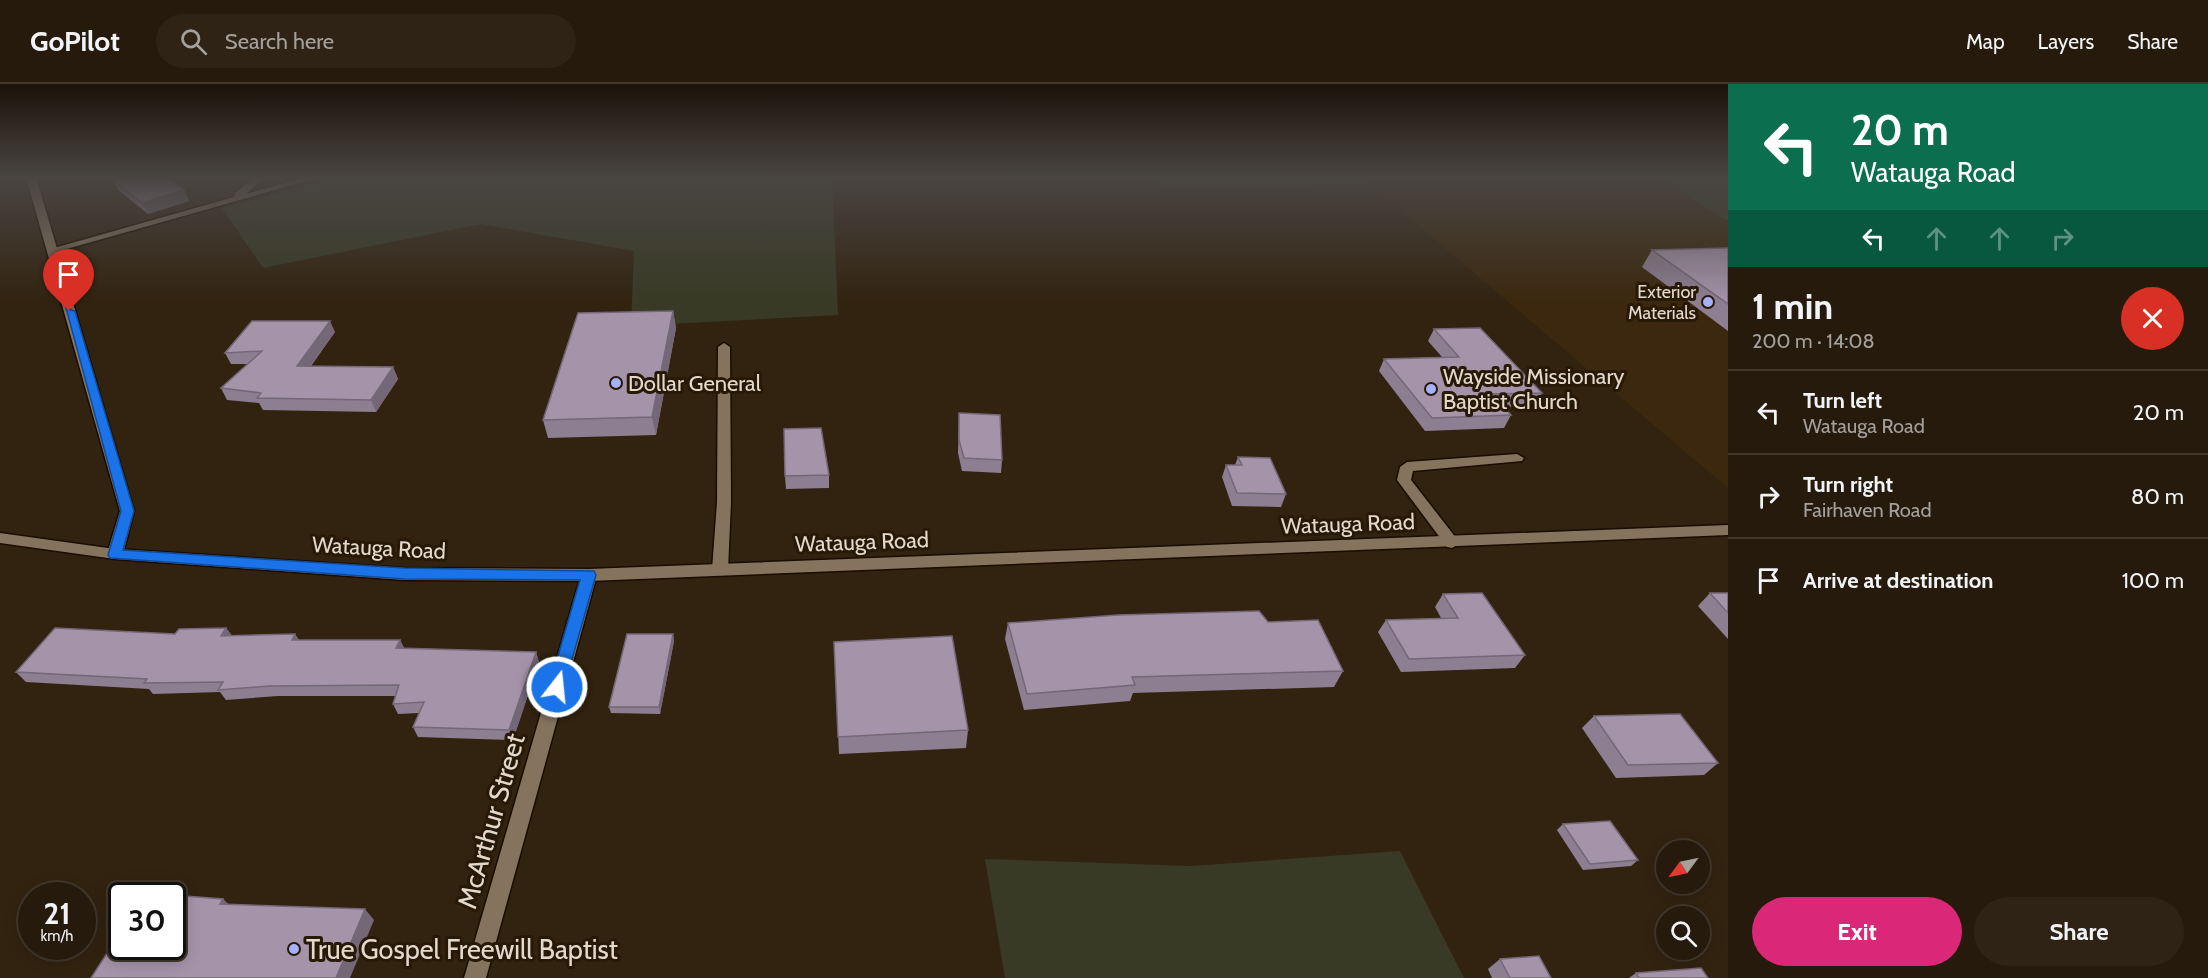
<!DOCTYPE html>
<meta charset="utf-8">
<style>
body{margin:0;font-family:Cabin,sans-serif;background:#2e2315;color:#f1f3f6;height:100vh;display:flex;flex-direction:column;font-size:22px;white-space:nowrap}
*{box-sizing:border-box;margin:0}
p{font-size:20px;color:#a4a19d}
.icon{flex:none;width:33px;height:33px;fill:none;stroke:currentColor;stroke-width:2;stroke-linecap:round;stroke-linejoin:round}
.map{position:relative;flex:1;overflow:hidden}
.panel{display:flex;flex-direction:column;background:#261a0c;width:480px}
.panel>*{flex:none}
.hud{background:#0b6e4f;color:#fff;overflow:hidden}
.needle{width:39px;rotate:237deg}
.controls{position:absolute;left:1656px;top:756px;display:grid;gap:12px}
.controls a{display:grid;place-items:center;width:54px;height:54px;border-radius:50%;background:#261a0c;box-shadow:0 3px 15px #0003,0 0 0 2px #42382d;font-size:30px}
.speed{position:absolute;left:18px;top:798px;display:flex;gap:12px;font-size:30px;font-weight:700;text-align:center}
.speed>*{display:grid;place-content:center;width:78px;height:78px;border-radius:50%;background:#261a0c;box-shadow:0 3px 15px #0003,0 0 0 2px #42382d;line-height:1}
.speed small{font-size:15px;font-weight:400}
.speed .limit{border:3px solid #111;border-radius:9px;background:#fff;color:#111}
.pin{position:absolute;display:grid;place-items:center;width:51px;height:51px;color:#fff;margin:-62px -26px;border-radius:50% 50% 50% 0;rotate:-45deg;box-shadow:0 0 6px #0007}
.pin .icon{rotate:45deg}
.me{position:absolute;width:66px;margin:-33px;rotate:16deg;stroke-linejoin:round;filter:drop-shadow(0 0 4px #0008)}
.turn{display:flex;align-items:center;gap:21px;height:126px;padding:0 24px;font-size:27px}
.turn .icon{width:78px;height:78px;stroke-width:2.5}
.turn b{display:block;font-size:42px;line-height:51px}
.lanes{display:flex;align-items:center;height:57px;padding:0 24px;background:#0003;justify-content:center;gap:30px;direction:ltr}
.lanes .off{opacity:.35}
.round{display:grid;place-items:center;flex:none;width:63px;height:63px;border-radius:32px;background:#2e2315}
.headline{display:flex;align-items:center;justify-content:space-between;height:102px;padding:0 24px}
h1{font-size:36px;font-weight:700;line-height:45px}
.cta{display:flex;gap:12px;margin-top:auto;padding:12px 24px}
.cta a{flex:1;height:69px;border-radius:36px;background:#db2777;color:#fff;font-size:24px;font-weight:700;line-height:69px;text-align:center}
.cta a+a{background:#2e2315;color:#f1f3f6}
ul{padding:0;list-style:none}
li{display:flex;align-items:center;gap:18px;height:84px;padding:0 24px;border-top:2px solid #42382d}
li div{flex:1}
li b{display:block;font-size:22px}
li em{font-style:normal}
header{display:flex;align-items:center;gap:36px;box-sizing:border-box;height:84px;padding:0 30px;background:#261a0c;border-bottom:2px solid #42382d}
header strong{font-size:28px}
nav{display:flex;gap:33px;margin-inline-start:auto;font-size:21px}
.search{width:420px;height:54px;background:#2e2315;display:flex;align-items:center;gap:15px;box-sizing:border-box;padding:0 21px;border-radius:33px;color:#a4a19d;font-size:22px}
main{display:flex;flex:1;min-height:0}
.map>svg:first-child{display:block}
</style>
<header>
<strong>GoPilot</strong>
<div class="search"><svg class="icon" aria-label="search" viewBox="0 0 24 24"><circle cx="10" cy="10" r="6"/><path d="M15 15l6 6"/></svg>Search here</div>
<nav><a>Map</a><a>Layers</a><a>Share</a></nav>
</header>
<main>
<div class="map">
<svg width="1728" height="894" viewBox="0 0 1728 894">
<rect width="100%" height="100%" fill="#322310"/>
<path fill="#3b280e" d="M1361,93h367v311l-155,-131z"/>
<g fill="#383a25">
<path d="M344,93h488l6,138 -207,11 3,-75 -153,-27 -218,44 -41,-60z"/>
<path d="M1153,93h208l9,7 -208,5z"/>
<path d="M1660,93h68v43h-3z"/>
<path d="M1400,767l64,127h-459l-20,-119 206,7z"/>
</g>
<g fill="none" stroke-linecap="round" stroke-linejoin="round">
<defs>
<g id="service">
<path d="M254,93h11l-19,17 60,-17h15l-265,75 -9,-2 187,-53 1,-4z"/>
<path d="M724,259l6,4 1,155 -3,68 -2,4h-12l-2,-4 5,-68 1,-155z"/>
<path d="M1517,370l7,4 -2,3 -109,10 -2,9 49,63 -8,5 -5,-1 -50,-67 3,-13 7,-5z"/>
</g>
<g id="minor">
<path d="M26,93h10l98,334 -11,43 -8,5 -8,-5 13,-43z"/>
<path d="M589,485l6,2 2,4 -111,403h-22l117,-403 2,-4z"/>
</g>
<path id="secondary" d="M1728,441v10l-1139,46 -185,-1 -289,-21 -115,-16v-10l115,16 289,19 185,1z"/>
</defs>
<use href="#service" stroke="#190c00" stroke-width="3"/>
<use href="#minor" stroke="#190c00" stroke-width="3"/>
<use href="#secondary" stroke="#190c00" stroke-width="3"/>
<use href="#service" fill="#85735e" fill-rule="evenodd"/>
<use href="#minor" fill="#85735e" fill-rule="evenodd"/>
<use href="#secondary" fill="#85735e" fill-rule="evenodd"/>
</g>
<g fill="#8e7e92">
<path d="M112,95l72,11 5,11 -41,13 -30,-24z"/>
<path d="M1728,164v83l-86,-64 10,-17z"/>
<path d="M673,227l3,17 -20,107 -108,3 -5,-18z"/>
<path d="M1434,245l108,64 -8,13 -31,1 8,8 -7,13 -79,3 -46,-60 5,-12 58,-2 -14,-16z"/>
<path d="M335,248l-24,34 82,1 5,12 -22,33 -113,-2 -4,-7 -32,-3 -6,-12 27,-24h-17l-6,-11z"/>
<path d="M959,329l43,47 -1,13 -39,-2 -4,-18z"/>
<path d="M1238,373l48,37 -5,13 -49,-1 -10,-29 4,-12h9z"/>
<path d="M829,391v13l-43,1 -1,-13z"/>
<path d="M1710,509h18v46l-30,-33z"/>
<path d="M1443,510l82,61 -10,13 -114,4 -23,-40 8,-12 55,-2 -6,-11z"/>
<path d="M1268,538l75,49 -9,16 -201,6 -3,8 -106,9 -19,-71 3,-16z"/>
<path d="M226,544l6,8 67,4h101l4,8 132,4 3,10 -26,78 -95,-3 -5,-10 6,-14 -21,1 -5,-10 2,-8h-117l-52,4 -6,-8 -67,2 -4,-5 -123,-7 -10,-10z"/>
<path d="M673,550l1,7 -14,73 -49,-1 -2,-6z"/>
<path d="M834,558l134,88 -2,18 -127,6z"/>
<path d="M1594,632l124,47 -14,12 -88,3 -34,-50z"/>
<path d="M1563,740l75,36 -7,6 -48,4 -26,-40z"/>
<path d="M1500,875l51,19h-59l-4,-9z"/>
<path d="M1636,889l72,5h-79z"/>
</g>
<g fill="#746777">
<path d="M184,106l5,11 -41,13 -6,-11z"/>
<path d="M673,227l3,17 -20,107 -4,-18z"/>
<path d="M330,237l5,11 -33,45 -5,-11z"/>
<path d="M393,283l5,12 -22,33 -5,-12z"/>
<path d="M226,544l8,10 -13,-2z"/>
<path d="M295,550l7,10 -10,-4z"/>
<path d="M673,550l1,7 -14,73 -1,-7z"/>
<path d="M400,556l5,10 -9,-2z"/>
<path d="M536,568l3,10 -26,78 -4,-10z"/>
<path d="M223,815l12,11 -15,-6z"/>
<path d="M365,825l9,11 -24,58h-14z"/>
</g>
<g fill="#a593aa" stroke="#746777" stroke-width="1.5">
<path d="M118,93h48l18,13 -42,13 -30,-24z"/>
<path d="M1727,164h1v56l-76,-54z"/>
<path d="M673,227l-21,106 -109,3 35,-107z"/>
<path d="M252,237h78l-33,45 96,1 -22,33 -114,-2 4,-5 -40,-5 41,-37 -37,2z"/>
<path d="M1480,244l62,65 -50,1 19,21 -79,3 -48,-59 75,-2 -25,-28z"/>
<path d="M959,329l41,2 2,45 -38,-2 -5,-18z"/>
<path d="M821,344l8,47 -44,1 -1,-47z"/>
<path d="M1238,373l32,1 16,36 -49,-1 -11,-28h16z"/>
<path d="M1482,509l43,62 -116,4 -23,-39 72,-2 -15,-24z"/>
<path d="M1710,509h18v20z"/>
<path d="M1259,527l9,11 50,-2 25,51 -211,6 3,8 -108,9 -19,-71 110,-8z"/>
<path d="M55,544l120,6 4,-5 47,-1 -5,8 74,-2 -3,6h108l-4,8 140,4 -27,78 -96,-3 11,-25 -31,2 6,-19 -129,1 -52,4 5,-8 -79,1 3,-4 -131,-7z"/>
<path d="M627,550h46l-14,73h-50z"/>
<path d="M952,552l16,94 -130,7 -4,-95z"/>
<path d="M1680,630l38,49 -90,2 -34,-49z"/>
<path d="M1610,737l28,39 -48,4 -27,-40z"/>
<path d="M145,809l78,6 -3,5 145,5 -29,69h-245l31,-48v16h50v-50h-29z"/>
<path d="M1539,872l12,22h-41l-10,-19z"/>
<path d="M1701,884l7,10h-69l-3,-5z"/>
</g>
<linearGradient id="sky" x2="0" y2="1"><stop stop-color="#1c1309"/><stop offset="0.43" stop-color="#494542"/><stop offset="1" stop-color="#494542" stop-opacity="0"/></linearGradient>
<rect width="1728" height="218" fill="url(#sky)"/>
<path fill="#1a73e8" stroke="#114b97" stroke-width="1.5" d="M66,224l9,3 59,200 -11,39 281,18 190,3 2,4 -33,116 -6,2 -8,-6 31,-107 -176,-1 -294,-21 -2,-3 13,-44z"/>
<g fill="#a6b1fc" stroke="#271906" stroke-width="2">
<circle cx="1708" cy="218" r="6"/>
<circle cx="616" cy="299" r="6"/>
<circle cx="1431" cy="305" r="6"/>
<circle cx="294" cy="865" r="6"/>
</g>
<g text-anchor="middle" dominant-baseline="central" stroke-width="6" stroke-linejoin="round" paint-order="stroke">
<g font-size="18" fill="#e2d8cc" stroke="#271906" text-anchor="end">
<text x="1696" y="208">Exterior<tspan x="1696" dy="21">Materials</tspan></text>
</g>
<g font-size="22" fill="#e2d8cc" stroke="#271906" text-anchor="start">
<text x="1443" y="292">Wayside Missionary<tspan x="1443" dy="25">Baptist Church</tspan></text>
<text x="628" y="299">Dollar General</text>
</g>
<g font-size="22" fill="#e2d8cc" stroke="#271906">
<text transform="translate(1348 440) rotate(-2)">Watauga Road</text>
<text transform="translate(862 458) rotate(-2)">Watauga Road</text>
<text transform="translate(379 464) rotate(3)">Watauga Road</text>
</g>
<g font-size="27" fill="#e2d8cc" stroke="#271906">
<text transform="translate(491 737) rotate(-74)">McArthur Street</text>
</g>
<g font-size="27" fill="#e2d8cc" stroke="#271906" text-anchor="start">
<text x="306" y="865">True Gospel Freewill Baptist</text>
</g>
</g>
</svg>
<div class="controls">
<a><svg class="needle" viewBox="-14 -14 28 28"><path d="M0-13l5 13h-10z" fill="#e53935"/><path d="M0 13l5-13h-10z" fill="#a4a19d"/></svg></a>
<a><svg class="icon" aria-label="search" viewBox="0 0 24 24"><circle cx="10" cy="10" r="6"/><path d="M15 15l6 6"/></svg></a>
</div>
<div class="speed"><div>21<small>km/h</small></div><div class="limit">30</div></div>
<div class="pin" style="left:69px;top:227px;background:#d93025"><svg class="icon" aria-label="arrive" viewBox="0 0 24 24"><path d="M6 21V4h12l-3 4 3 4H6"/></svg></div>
<svg class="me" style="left:557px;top:603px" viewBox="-20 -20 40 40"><circle r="17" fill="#1a73e8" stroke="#fff" stroke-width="3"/><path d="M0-11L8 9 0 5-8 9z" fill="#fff"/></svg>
</div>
<section class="panel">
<div class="hud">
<div class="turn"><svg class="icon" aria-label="left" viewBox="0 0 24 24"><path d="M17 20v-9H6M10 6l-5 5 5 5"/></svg><div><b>20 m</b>Watauga Road</div></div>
<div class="lanes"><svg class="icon" aria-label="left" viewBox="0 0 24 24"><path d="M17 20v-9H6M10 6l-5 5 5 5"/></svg><svg class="icon off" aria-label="ahead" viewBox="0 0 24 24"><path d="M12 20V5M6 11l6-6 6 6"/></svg><svg class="icon off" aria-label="ahead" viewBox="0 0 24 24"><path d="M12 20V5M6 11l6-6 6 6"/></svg><svg class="icon off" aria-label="right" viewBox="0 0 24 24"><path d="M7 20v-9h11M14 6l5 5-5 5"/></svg></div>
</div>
<div class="headline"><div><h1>1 min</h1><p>200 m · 14:08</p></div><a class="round" style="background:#d93025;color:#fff"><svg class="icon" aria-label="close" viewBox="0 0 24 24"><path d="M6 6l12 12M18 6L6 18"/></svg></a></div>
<ul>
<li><svg class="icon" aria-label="left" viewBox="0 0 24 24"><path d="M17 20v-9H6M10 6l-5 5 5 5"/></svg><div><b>Turn left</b><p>Watauga Road</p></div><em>20 m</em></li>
<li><svg class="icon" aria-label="right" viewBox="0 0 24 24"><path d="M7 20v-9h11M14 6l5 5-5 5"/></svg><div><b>Turn right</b><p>Fairhaven Road</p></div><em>80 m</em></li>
<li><svg class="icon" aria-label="arrive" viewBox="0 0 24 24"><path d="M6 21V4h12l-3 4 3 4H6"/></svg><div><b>Arrive at destination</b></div><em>100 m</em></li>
</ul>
<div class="cta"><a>Exit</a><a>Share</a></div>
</section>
</main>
